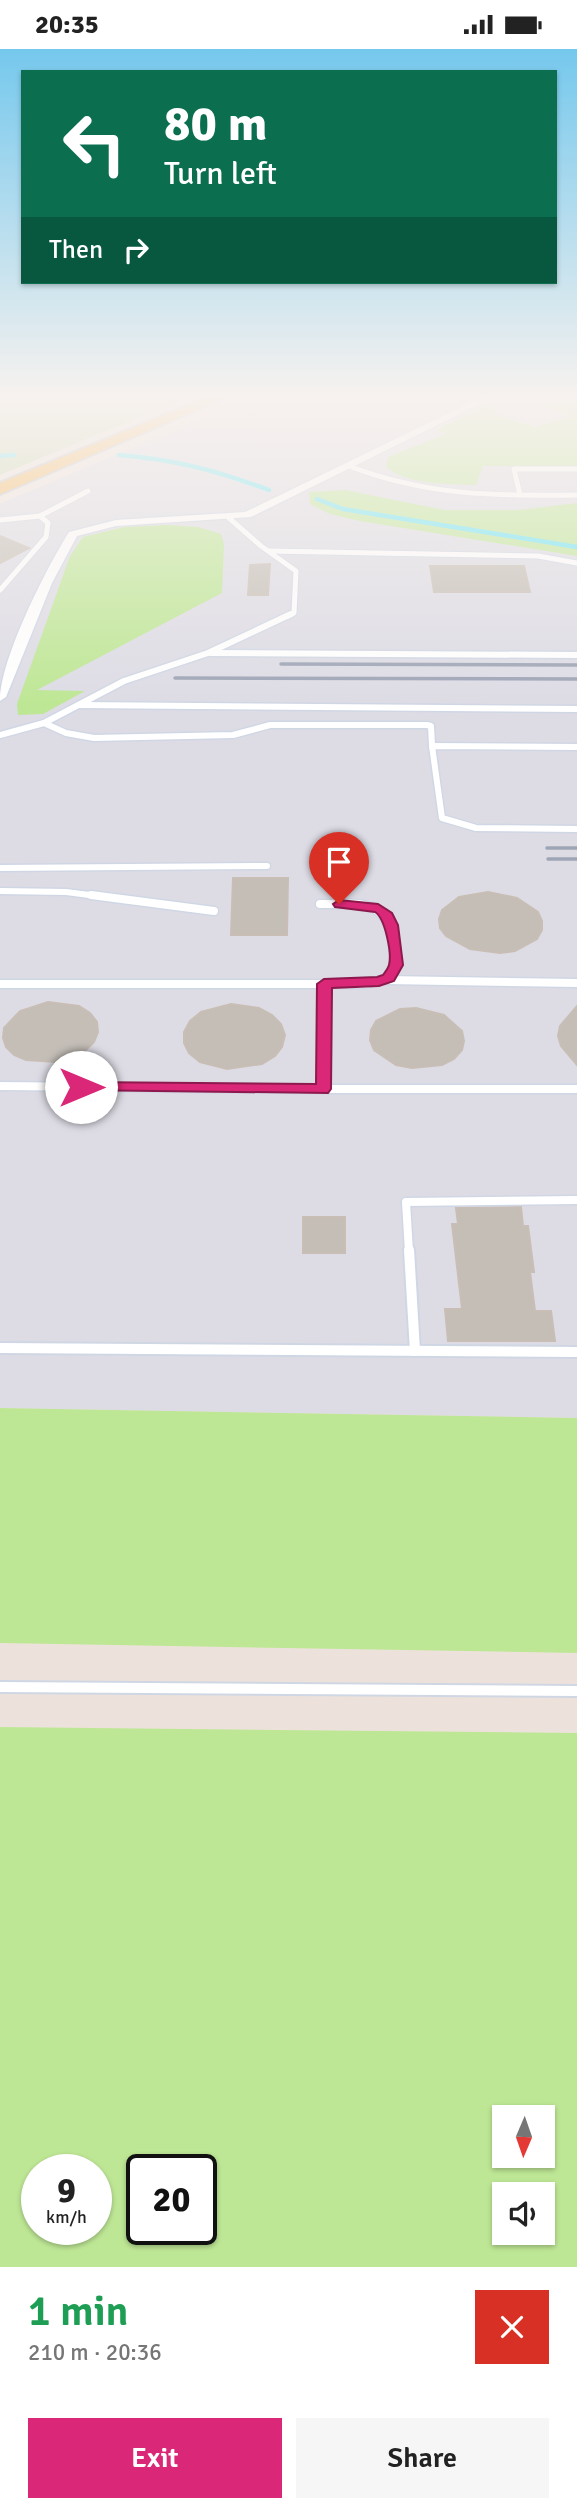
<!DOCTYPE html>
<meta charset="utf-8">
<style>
body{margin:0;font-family:Signika,sans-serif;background:#f6f6f6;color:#222;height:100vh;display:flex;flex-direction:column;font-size:26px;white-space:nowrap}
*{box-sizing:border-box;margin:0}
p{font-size:23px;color:#767676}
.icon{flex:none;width:38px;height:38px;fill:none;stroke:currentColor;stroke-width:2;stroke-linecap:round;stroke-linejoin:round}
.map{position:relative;height:2218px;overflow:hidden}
.side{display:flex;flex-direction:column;background:#fff;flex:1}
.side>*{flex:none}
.guide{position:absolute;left:21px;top:21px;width:536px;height:214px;border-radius:0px;box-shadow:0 2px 5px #0004;background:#0b6e4f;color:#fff;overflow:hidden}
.needle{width:46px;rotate:182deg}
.controls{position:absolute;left:492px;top:2056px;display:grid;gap:14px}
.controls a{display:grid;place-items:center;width:63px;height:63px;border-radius:0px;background:#fff;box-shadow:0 2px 5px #0004;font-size:35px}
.speed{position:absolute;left:21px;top:2105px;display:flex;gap:14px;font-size:35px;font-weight:700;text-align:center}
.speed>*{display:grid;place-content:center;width:91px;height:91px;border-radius:50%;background:#fff;box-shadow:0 2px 5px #0004;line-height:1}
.speed small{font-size:18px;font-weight:400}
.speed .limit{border:4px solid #111;border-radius:10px;background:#fff;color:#111}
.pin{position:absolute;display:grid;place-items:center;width:60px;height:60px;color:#fff;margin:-72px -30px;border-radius:50% 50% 50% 0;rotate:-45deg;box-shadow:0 0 7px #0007}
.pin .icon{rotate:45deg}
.me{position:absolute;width:77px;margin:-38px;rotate:90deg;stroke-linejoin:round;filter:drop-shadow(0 0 5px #0008)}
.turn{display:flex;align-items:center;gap:24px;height:147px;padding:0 28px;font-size:32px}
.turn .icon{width:91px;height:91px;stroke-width:2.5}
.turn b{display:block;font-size:49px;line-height:60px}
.then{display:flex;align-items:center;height:66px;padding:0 28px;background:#0003;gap:14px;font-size:26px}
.round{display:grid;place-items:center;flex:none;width:74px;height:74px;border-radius:0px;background:#f6f6f6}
.summary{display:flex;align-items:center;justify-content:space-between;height:119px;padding:0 28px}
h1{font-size:42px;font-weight:600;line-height:52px;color:#1e9e55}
.cta{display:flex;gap:14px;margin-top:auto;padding:14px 28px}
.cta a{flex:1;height:80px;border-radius:0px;background:#db2777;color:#fff;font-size:28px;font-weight:600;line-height:80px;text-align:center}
.cta a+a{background:#f6f6f6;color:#222}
.status{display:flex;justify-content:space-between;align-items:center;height:49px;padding:0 35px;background:#fff;direction:ltr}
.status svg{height:19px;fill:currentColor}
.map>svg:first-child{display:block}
</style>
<div class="status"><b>20:35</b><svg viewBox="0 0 49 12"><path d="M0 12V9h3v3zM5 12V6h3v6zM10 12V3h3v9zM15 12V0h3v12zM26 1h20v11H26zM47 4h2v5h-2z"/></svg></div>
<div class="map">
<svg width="577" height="2218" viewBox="0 0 577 2218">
<rect width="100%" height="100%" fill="#ede2db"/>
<path fill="#dddce5" d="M262,344h315v1025l-577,-10v-904z"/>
<g fill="#bee795" fill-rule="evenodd">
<path d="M562,351h15v66h-94l-7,19c-30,-2 -66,1 -90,-18l2,-10 58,-23 -10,-4 57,-29 4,14 38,12 33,-11 -26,-11z"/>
<path d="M345,441l99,20h75l58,-7v53l-217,-35 -30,-7 -20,-10 -1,-12z"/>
<path d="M167,476l31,2 23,7 3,10 -2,49 -185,97 48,1 -42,23 -25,1 -1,-11 53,-148 13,-19 41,-10z"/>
<path d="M0,1359l577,10v235l-577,-10z"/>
<path d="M0,1678l577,6v534h-577zM542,2068v39h-38v-39zM37,2121h59v59h-59zM201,2121v59h-59v-59zM504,2146h38v38h-38z"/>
</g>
<path fill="#cbd8b1" d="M0,344h197l-197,82z"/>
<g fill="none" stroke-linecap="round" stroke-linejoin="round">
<g stroke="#68e7f5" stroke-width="4.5">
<path d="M119,406c59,5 95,15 150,35"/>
<path d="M0,407l14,-1"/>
<path d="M317,450l26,10 234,38"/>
</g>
</g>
<g fill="#c4beb7" stroke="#c8beb5" stroke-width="2">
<path d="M0,487l29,12 -29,15z"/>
<path d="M270,515l-2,31h-20l2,-30z"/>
<path d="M430,517h94l6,26h-96z"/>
<path d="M233,829h55l-1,57h-56z"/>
<path d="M488,843l29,6 21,14 4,9v9l-5,9 -22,12 -15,2 -30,-4 -24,-13 -6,-8 -1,-9 3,-9 17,-13z"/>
<path d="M48,953l31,4 11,7 7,9 1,10 -4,10 -9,9 -28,11 -31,-2 -12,-5 -8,-8 -3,-9 1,-10 16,-17z"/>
<path d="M231,955l28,4 13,7 9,9 4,11 -3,12 -7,9 -13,8 -35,5 -27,-7 -11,-9 -5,-10v-11l6,-11 11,-9z"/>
<path d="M577,957v59l-16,-19 -3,-10 2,-10z"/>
<path d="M416,959l28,7 18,16 2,10 -2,9 -8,9 -12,6 -30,3 -16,-3 -22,-15 -4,-10 1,-10 5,-9 24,-12z"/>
<path d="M521,1158l2,19h5l6,46h-4l5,39h16l4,30h-107l-3,-32h17l-10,-85h6l-2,-16z"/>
<rect x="303" y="1168" width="42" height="36"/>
</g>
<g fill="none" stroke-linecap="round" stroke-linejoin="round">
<defs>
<g id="service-far3">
<path d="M349,417c78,30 146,30 228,29"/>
<path d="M520,446l-6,-26h63"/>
<path d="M229,469l32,28 35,25 -2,42 -6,3"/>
<path d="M0,471l40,-4"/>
<path d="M269,502l269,5 39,7"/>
<path d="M0,541l46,-53 2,-14 -8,-7 48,-25"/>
</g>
<g id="service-far2">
<path d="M211,604l366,2"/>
<path d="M79,656l498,4"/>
<path d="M44,674l22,10 28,5 139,-3 37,-10h157l4,1 1,20"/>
<path d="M0,686l44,-12 80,-42 84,-28 83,-39"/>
<path d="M577,698l-145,-1 10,72 34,10 101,1"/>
<path d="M0,819l267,-2"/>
<path d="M0,842l66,1 39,5"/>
</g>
<g id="service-far1">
<path d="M91,846l123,16"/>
<path d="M386,931l191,3"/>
<path d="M0,935h365l24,-6c8,-12 6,-24 4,-37 -8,-45 -37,-37 -73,-37"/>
<path d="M0,1037l323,3 1,-105"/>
<path d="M323,1040h254"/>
<path d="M409,1203l-3,-50 171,-2"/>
</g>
<g id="service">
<path d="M409,1201l6,101"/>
<path d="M0,1299l577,4"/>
<path d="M0,1638l577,4"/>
</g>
<path id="minor" d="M490,344h12l-251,124 -135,9 -39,10 -25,47 -46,114 -6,4c0,-42 46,-132 69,-169l47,-12 129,-8z"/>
<path id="primary" d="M217,344h19l-236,101v-11z"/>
</defs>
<use href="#service-far3" stroke="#d0d7e4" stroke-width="7"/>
<use href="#service-far2" stroke="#d0d7e4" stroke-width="9"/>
<use href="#service-far1" stroke="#d0d7e4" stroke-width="11"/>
<use href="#service" stroke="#d0d7e4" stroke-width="14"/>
<use href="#minor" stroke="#d0d7e4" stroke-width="3"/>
<use href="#primary" stroke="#c3c3c3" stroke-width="4"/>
<use href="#service-far3" stroke="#fff" stroke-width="5"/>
<use href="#service-far2" stroke="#fff" stroke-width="6"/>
<use href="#service-far1" stroke="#fff" stroke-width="8"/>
<use href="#service" stroke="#fff" stroke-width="10"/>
<use href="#minor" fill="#fff" fill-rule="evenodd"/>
<use href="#primary" fill="#f8b655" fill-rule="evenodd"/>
<g stroke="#9ea5b6" stroke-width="3.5">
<path d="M281,615l296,1"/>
<path d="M175,629l402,1"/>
<path d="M547,799h30"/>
<path d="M548,810h29"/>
</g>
</g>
<linearGradient id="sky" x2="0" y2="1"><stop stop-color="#75c8ed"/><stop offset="0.53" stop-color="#f7f2ef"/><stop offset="1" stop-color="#f7f2ef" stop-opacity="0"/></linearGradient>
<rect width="577" height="654" fill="url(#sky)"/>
<path fill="#db2777" stroke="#8e194d" stroke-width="2" d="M339,851l39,4 14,9 6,12 5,40 -9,16 -15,5 -47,2 -1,101 -3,4 -253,-3 -2,-3 8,-5 235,2 1,-100 7,-5 53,-2 6,-2c2,-3 5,-6 6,-10 3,-12 -4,-47 -14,-53l-40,-5 -2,-3z"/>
</svg>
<div class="controls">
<a><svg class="needle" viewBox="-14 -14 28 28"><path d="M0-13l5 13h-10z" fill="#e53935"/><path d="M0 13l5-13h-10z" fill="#767676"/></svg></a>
<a><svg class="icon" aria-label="sound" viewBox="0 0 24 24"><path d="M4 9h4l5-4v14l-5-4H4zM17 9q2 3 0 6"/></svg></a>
</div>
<div class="speed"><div>9<small>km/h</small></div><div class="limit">20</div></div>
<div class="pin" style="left:339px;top:855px;background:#d93025"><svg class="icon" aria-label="arrive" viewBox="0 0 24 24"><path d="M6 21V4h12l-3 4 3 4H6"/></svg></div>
<svg class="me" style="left:81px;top:1038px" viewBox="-20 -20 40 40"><circle r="19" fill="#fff"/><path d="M0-13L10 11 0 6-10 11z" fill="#db2777"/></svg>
<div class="guide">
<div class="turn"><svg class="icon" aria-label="left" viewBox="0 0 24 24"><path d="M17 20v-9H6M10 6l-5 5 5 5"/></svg><div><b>80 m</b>Turn left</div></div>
<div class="then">Then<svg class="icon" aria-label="right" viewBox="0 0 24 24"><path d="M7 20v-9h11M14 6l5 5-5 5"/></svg></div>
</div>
</div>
<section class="side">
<div class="summary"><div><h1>1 min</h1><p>210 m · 20:36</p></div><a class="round" style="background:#d93025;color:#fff"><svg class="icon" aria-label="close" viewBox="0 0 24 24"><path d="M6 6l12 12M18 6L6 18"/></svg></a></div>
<div class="cta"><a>Exit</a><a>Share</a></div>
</section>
